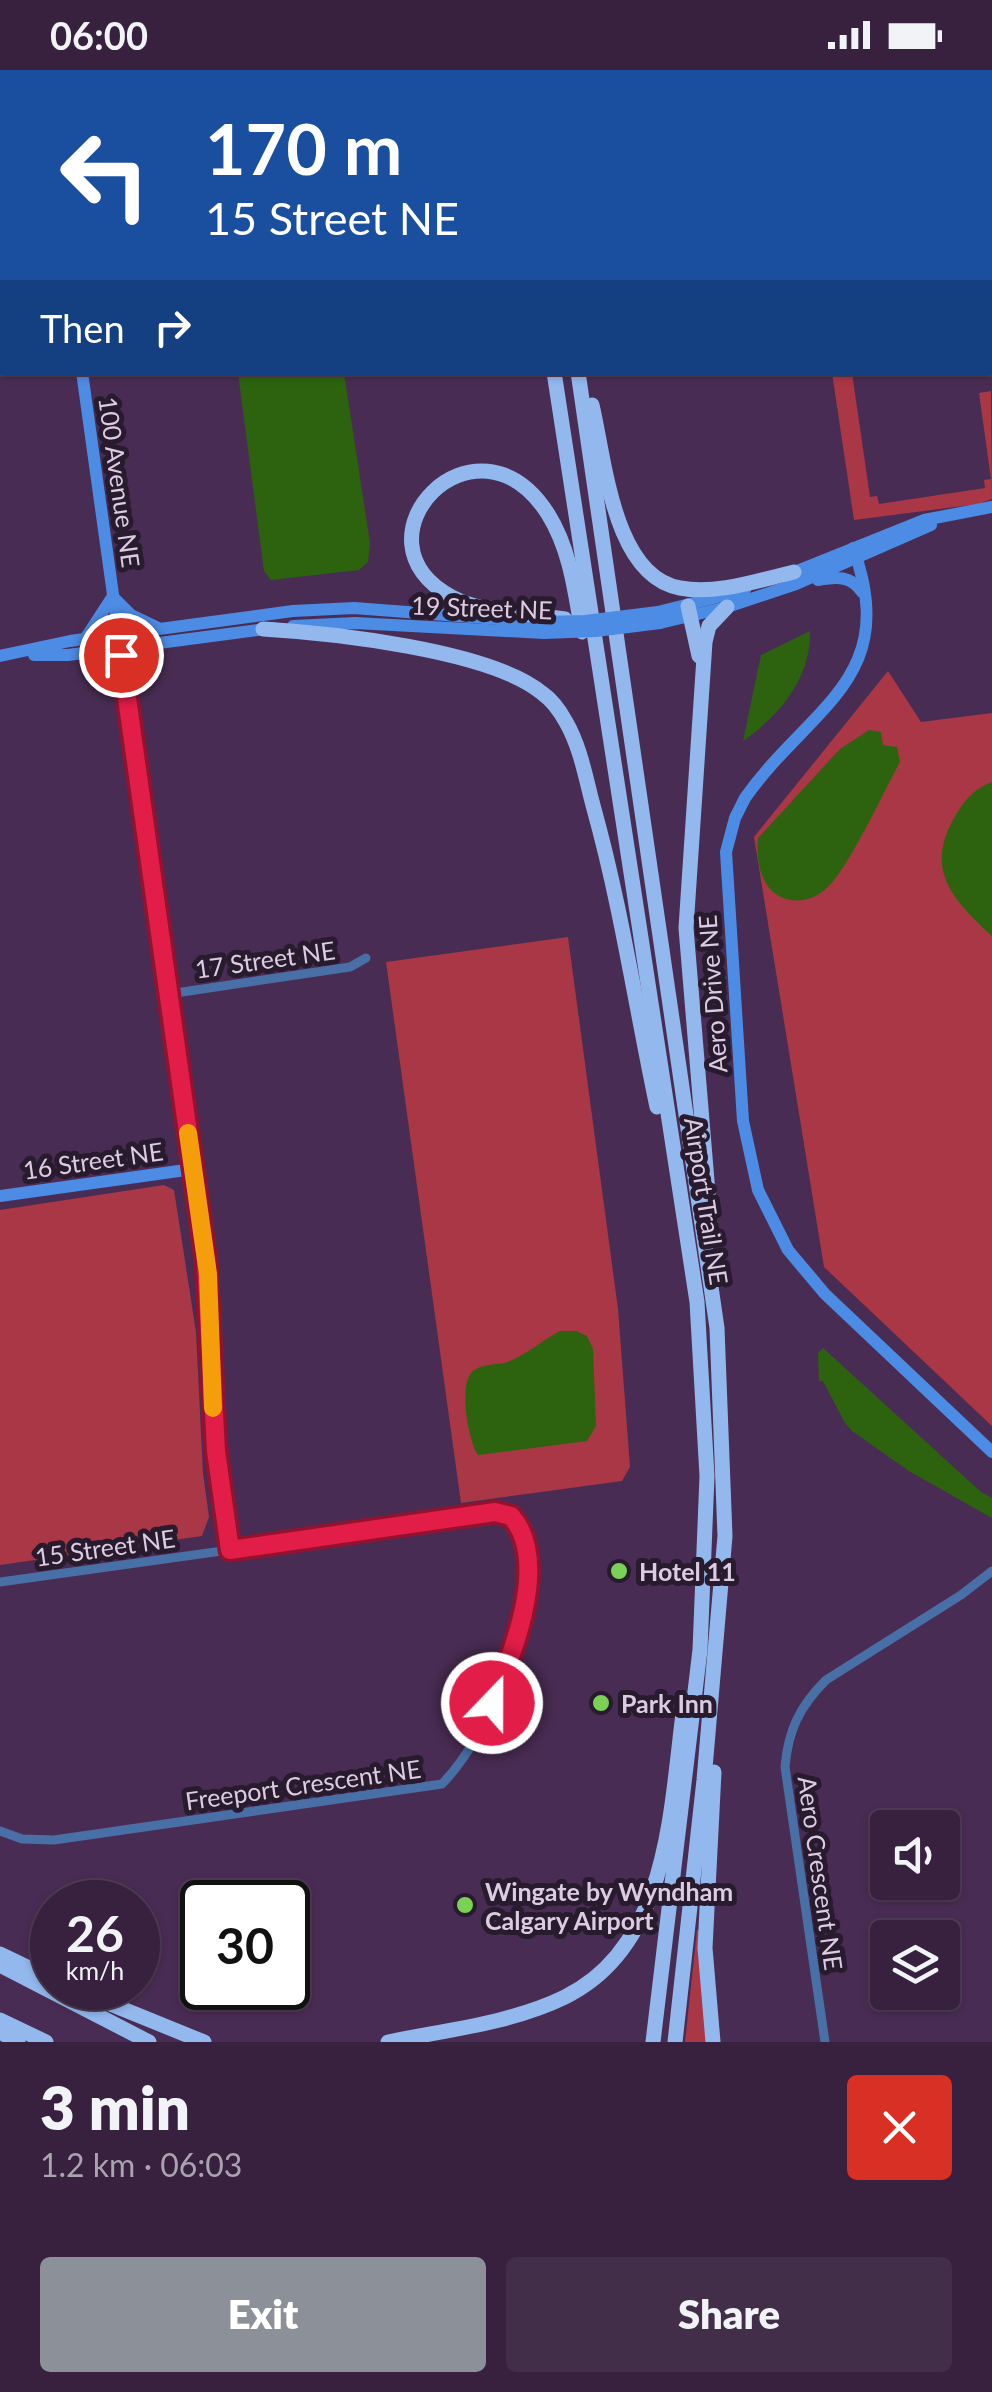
<!DOCTYPE html>
<meta charset="utf-8">
<style>
body{margin:0;font-family:Lato,sans-serif;background:#422e49;color:#f1f3f6;height:100vh;display:flex;flex-direction:column;font-size:38px;white-space:nowrap}
*{box-sizing:border-box;margin:0}
p{font-size:32px;color:#aaa3b0}
.icon{flex:none;width:55px;height:55px;fill:none;stroke:currentColor;stroke-width:2;stroke-linecap:round;stroke-linejoin:round}
.map{position:relative;height:1972px;overflow:hidden}
.panel{display:flex;flex-direction:column;background:#37213e;flex:1}
.panel>*{flex:none}
.top-card{position:absolute;left:0px;top:0px;width:992px;height:305px;box-shadow:0 2px 8px #0004,0 0 0 2px #513e58;background:#1a4fa0;color:#fff;overflow:hidden}
.buttons{position:absolute;left:870px;top:1740px;display:grid;gap:20px}
.buttons a{display:grid;place-items:center;width:90px;height:90px;border-radius:10px;background:#37213e;box-shadow:0 2px 8px #0004,0 0 0 2px #513e58;font-size:50px}
.speed{position:absolute;left:30px;top:1810px;display:flex;gap:20px;font-size:50px;font-weight:700;text-align:center}
.speed>*{display:grid;place-content:center;width:130px;height:130px;border-radius:50%;background:#37213e;box-shadow:0 2px 8px #0004,0 0 0 2px #513e58;line-height:1}
.speed small{font-size:25px;font-weight:400}
.speed .limit{border:5px solid #111;border-radius:15px;background:#fff;color:#111}
.pin{position:absolute;display:grid;place-items:center;width:85px;height:85px;color:#fff;margin:-42px;border:5px solid #fff;border-radius:50%;box-shadow:0 2px 10px #0007}
.me{position:absolute;width:110px;margin:-55px;rotate:22deg;stroke-linejoin:round;filter:drop-shadow(0 0 8px #0008)}
.turn{display:flex;align-items:center;gap:35px;height:210px;padding:0 40px;font-size:45px}
.turn .icon{width:130px;height:130px;stroke-width:2.5}
.turn b{display:block;font-size:70px;line-height:85px}
.then{display:flex;align-items:center;height:95px;padding:0 40px;background:#0003;gap:20px;font-size:38px}
.round{display:grid;place-items:center;flex:none;width:105px;height:105px;border-radius:10px;background:#422e49}
.overview{display:flex;align-items:center;justify-content:space-between;height:170px;padding:0 40px}
h1{font-size:60px;font-weight:800;line-height:75px}
.primary-button{display:flex;gap:20px;margin-top:auto;padding:20px 40px}
.primary-button a{flex:1;height:115px;border-radius:10px;background:#8c9099;color:#fff;font-size:40px;font-weight:800;line-height:115px;text-align:center}
.primary-button a+a{background:#422e49;color:#f1f3f6}
.status{display:flex;justify-content:space-between;align-items:center;height:70px;padding:0 50px;background:#37213e;direction:ltr}
.status svg{height:28px;fill:currentColor}
.map>svg:first-child{display:block}
</style>
<div class="status"><b>06:00</b><svg viewBox="0 0 49 12"><path d="M0 12V9h3v3zM5 12V6h3v6zM10 12V3h3v9zM15 12V0h3v12zM26 1h20v11H26zM47 4h2v5h-2z"/></svg></div>
<div class="map">
<svg width="992" height="1972" viewBox="0 0 992 1972">
<rect width="100%" height="100%" fill="#492c53"/>
<g fill="#a93745">
<path d="M832,303h20l18,124 7,-1 2,8 106,-16 -1,-8 7,-1 -12,-86 12,-2 1,108 -14,5 -124,16z"/>
<path d="M888,601l33,51 71,-9v713l-168,-159 -70,-430z"/>
<path d="M568,867l50,372 12,158 -8,14 -161,22 -75,-541z"/>
<path d="M164,1115l10,5 22,142 7,141 6,44 -7,19 -202,29v-355z"/>
<path d="M697,1860l5,1 7,111h-24z"/>
</g>
<g fill="#2d630f">
<path d="M238,303h106l26,170 -2,19 -9,8 -88,10 -7,-9z"/>
<path d="M810,561c1,47 -30,84 -67,110l18,-86z"/>
<path d="M869,660l12,2 2,13 14,2 3,15c-16,29 -52,108 -74,127 -14,12 -34,16 -50,5 -17,-12 -20,-37 -18,-56l82,-89z"/>
<path d="M992,712v154c-41,-38 -69,-68 -35,-123 8,-14 20,-26 35,-31z"/>
<path d="M560,1261h16l11,5 6,13 3,77 -9,15 -109,14c-10,-15 -20,-72 -5,-84 9,-7 21,-6 31,-8 20,-6 37,-22 56,-32z"/>
<path d="M823,1278l158,144 11,6v20l-83,-47 -57,-40 -7,-8 -22,-42h-4l-1,-28z"/>
<path d="M471,1607h10l1,5 -27,56 -7,-56 7,-3 4,5 3,-6z"/>
</g>
<g fill="none" stroke-linecap="round" stroke-linejoin="round">
<g stroke="#4870a7" stroke-width="9">
<path d="M169,924l181,-27 16,-9"/>
<path d="M193,1099l14,92 9,190 14,99"/>
<path d="M0,1512l501,-70c18,6 20,19 23,36 13,72 -32,184 -82,236l-388,56 -32,-1 -22,-8"/>
<path d="M825,1972l-40,-275c3,-37 15,-61 41,-87l135,-85 31,-24"/>
</g>
<g stroke="#4d8ce4" stroke-width="12">
<path d="M38,0v2"/>
<path d="M952,0v2"/>
<path d="M990,269l2,13"/>
<path d="M853,478c49,131 -44,159 -108,250l-10,20 -9,34 17,269 15,69 30,60 37,44 167,158"/>
<path d="M787,505l137,-55 68,-13"/>
<path d="M818,510c18,-3 33,-5 44,12"/>
<path d="M114,528l17,17 27,13"/>
<path d="M658,542l87,-22"/>
<path d="M660,553l67,-16 69,-23 135,-59"/>
<path d="M293,556l62,-3 189,10"/>
<path d="M85,569l28,-43"/>
<path d="M34,585h34l205,-27"/>
<path d="M0,586l70,-15 223,-30 61,-3 184,14"/>
<path d="M84,586l21,6 19,14"/>
<path d="M128,619l17,-37 12,-9"/>
<path d="M0,1126l193,-27 -111,-797"/>
</g>
<g stroke="#93b8ee" stroke-width="15">
<path d="M493,0v2"/>
<path d="M507,0v2"/>
<path d="M534,0v2"/>
<path d="M554,302l143,930 10,174 -7,174 -47,392"/>
<path d="M578,302l139,956 8,208 -21,244 -29,262"/>
<path d="M592,335c13,54 21,171 88,183 37,7 79,-8 114,-16"/>
<path d="M688,536l11,50"/>
<path d="M565,549c-36,-6 -81,-5 -113,-22 -107,-57 24,-196 96,-83 22,35 27,77 34,118"/>
<path d="M263,559c68,4 227,21 279,64 10,7 18,18 24,29 15,26 20,58 28,87 27,97 42,199 63,298"/>
<path d="M711,1159l-25,-301 19,-286 4,-16 18,-19"/>
<path d="M0,1884l52,25"/>
<path d="M0,1895l149,77"/>
<path d="M71,1918l133,54"/>
<path d="M0,1950l46,22"/>
<path d="M0,1962l18,10"/>
<path d="M388,1972c58,-12 124,-19 177,-45 108,-53 105,-196 120,-298"/>
<path d="M713,1972l-8,-94 9,-176"/>
</g>
<g stroke="#4d8ce4" stroke-width="12">
<path d="M543,552l42,-1 73,-9"/>
<path d="M544,563l52,-2 64,-8"/>
</g>
</g>
<g fill="none" stroke-linecap="round" stroke-linejoin="round">
<defs>
<path id="route" d="M121,585l85,606 10,190 14,99 265,-38 16,4c40,45 1,140 -19,187"/>
</defs>
<use href="#route" stroke="#92132f" stroke-width="25"/>
<use href="#route" stroke="#e11d48" stroke-width="18"/>
<path stroke="#f59e0b" stroke-width="18" d="M188,1063l20,141 5,134"/>
</g>
<g fill="#7bd155" stroke="#281b2d" stroke-width="4">
<circle cx="619" cy="1501" r="10"/>
<circle cx="601" cy="1633" r="10"/>
<circle cx="465" cy="1835" r="10"/>
</g>
<g text-anchor="middle" dominant-baseline="central" stroke-width="10" stroke-linejoin="round" paint-order="stroke">
<g font-size="25" fill="#dccbe2" stroke="#281b2d">
<text transform="translate(120 412) rotate(82)">100 Avenue NE</text>
<text transform="translate(482 537) rotate(2)">19 Street NE</text>
<text transform="translate(265 889) rotate(-8)">17 Street NE</text>
<text transform="translate(712 924) rotate(-94)">Aero Drive NE</text>
<text transform="translate(93 1090) rotate(-8)">16 Street NE</text>
<text transform="translate(707 1131) rotate(81)">Airport Trail NE</text>
<text transform="translate(105 1477) rotate(-8)">15 Street NE</text>
<text transform="translate(303 1714) rotate(-8)">Freeport Crescent NE</text>
<text transform="translate(821 1803) rotate(82)">Aero Crescent NE</text>
</g>
<g font-size="25" font-weight="bold" fill="#dccbe2" stroke="#281b2d" text-anchor="start">
<text x="639" y="1501">Hotel 11</text>
<text x="621" y="1633">Park Inn</text>
<text x="485" y="1821">Wingate by Wyndham<tspan x="485" dy="29">Calgary Airport</tspan></text>
</g>
</g>
</svg>
<div class="buttons">
<a><svg class="icon" aria-label="sound" viewBox="0 0 24 24"><path d="M4 9h4l5-4v14l-5-4H4zM17 9q2 3 0 6"/></svg></a>
<a><svg class="icon" aria-label="layers" viewBox="0 0 24 24"><path d="M12 4l9 5-9 5-9-5zM3 14l9 5 9-5"/></svg></a>
</div>
<div class="speed"><div>26<small>km/h</small></div><div class="limit">30</div></div>
<div class="pin" style="left:121px;top:585px;background:#d93025"><svg class="icon" aria-label="arrive" viewBox="0 0 24 24"><path d="M6 21V4h12l-3 4 3 4H6"/></svg></div>
<svg class="me" style="left:492px;top:1633px" viewBox="-20 -20 40 40"><circle r="17" fill="#e11d48" stroke="#fff" stroke-width="3"/><path d="M0-11L8 9 0 5-8 9z" fill="#fff"/></svg>
<div class="top-card">
<div class="turn"><svg class="icon" aria-label="left" viewBox="0 0 24 24"><path d="M17 20v-9H6M10 6l-5 5 5 5"/></svg><div><b>170 m</b>15 Street NE</div></div>
<div class="then">Then<svg class="icon" aria-label="right" viewBox="0 0 24 24"><path d="M7 20v-9h11M14 6l5 5-5 5"/></svg></div>
</div>
</div>
<section class="panel">
<div class="overview"><div><h1>3 min</h1><p>1.2 km · 06:03</p></div><a class="round" style="background:#d93025;color:#fff"><svg class="icon" aria-label="close" viewBox="0 0 24 24"><path d="M6 6l12 12M18 6L6 18"/></svg></a></div>
<div class="primary-button"><a>Exit</a><a>Share</a></div>
</section>
